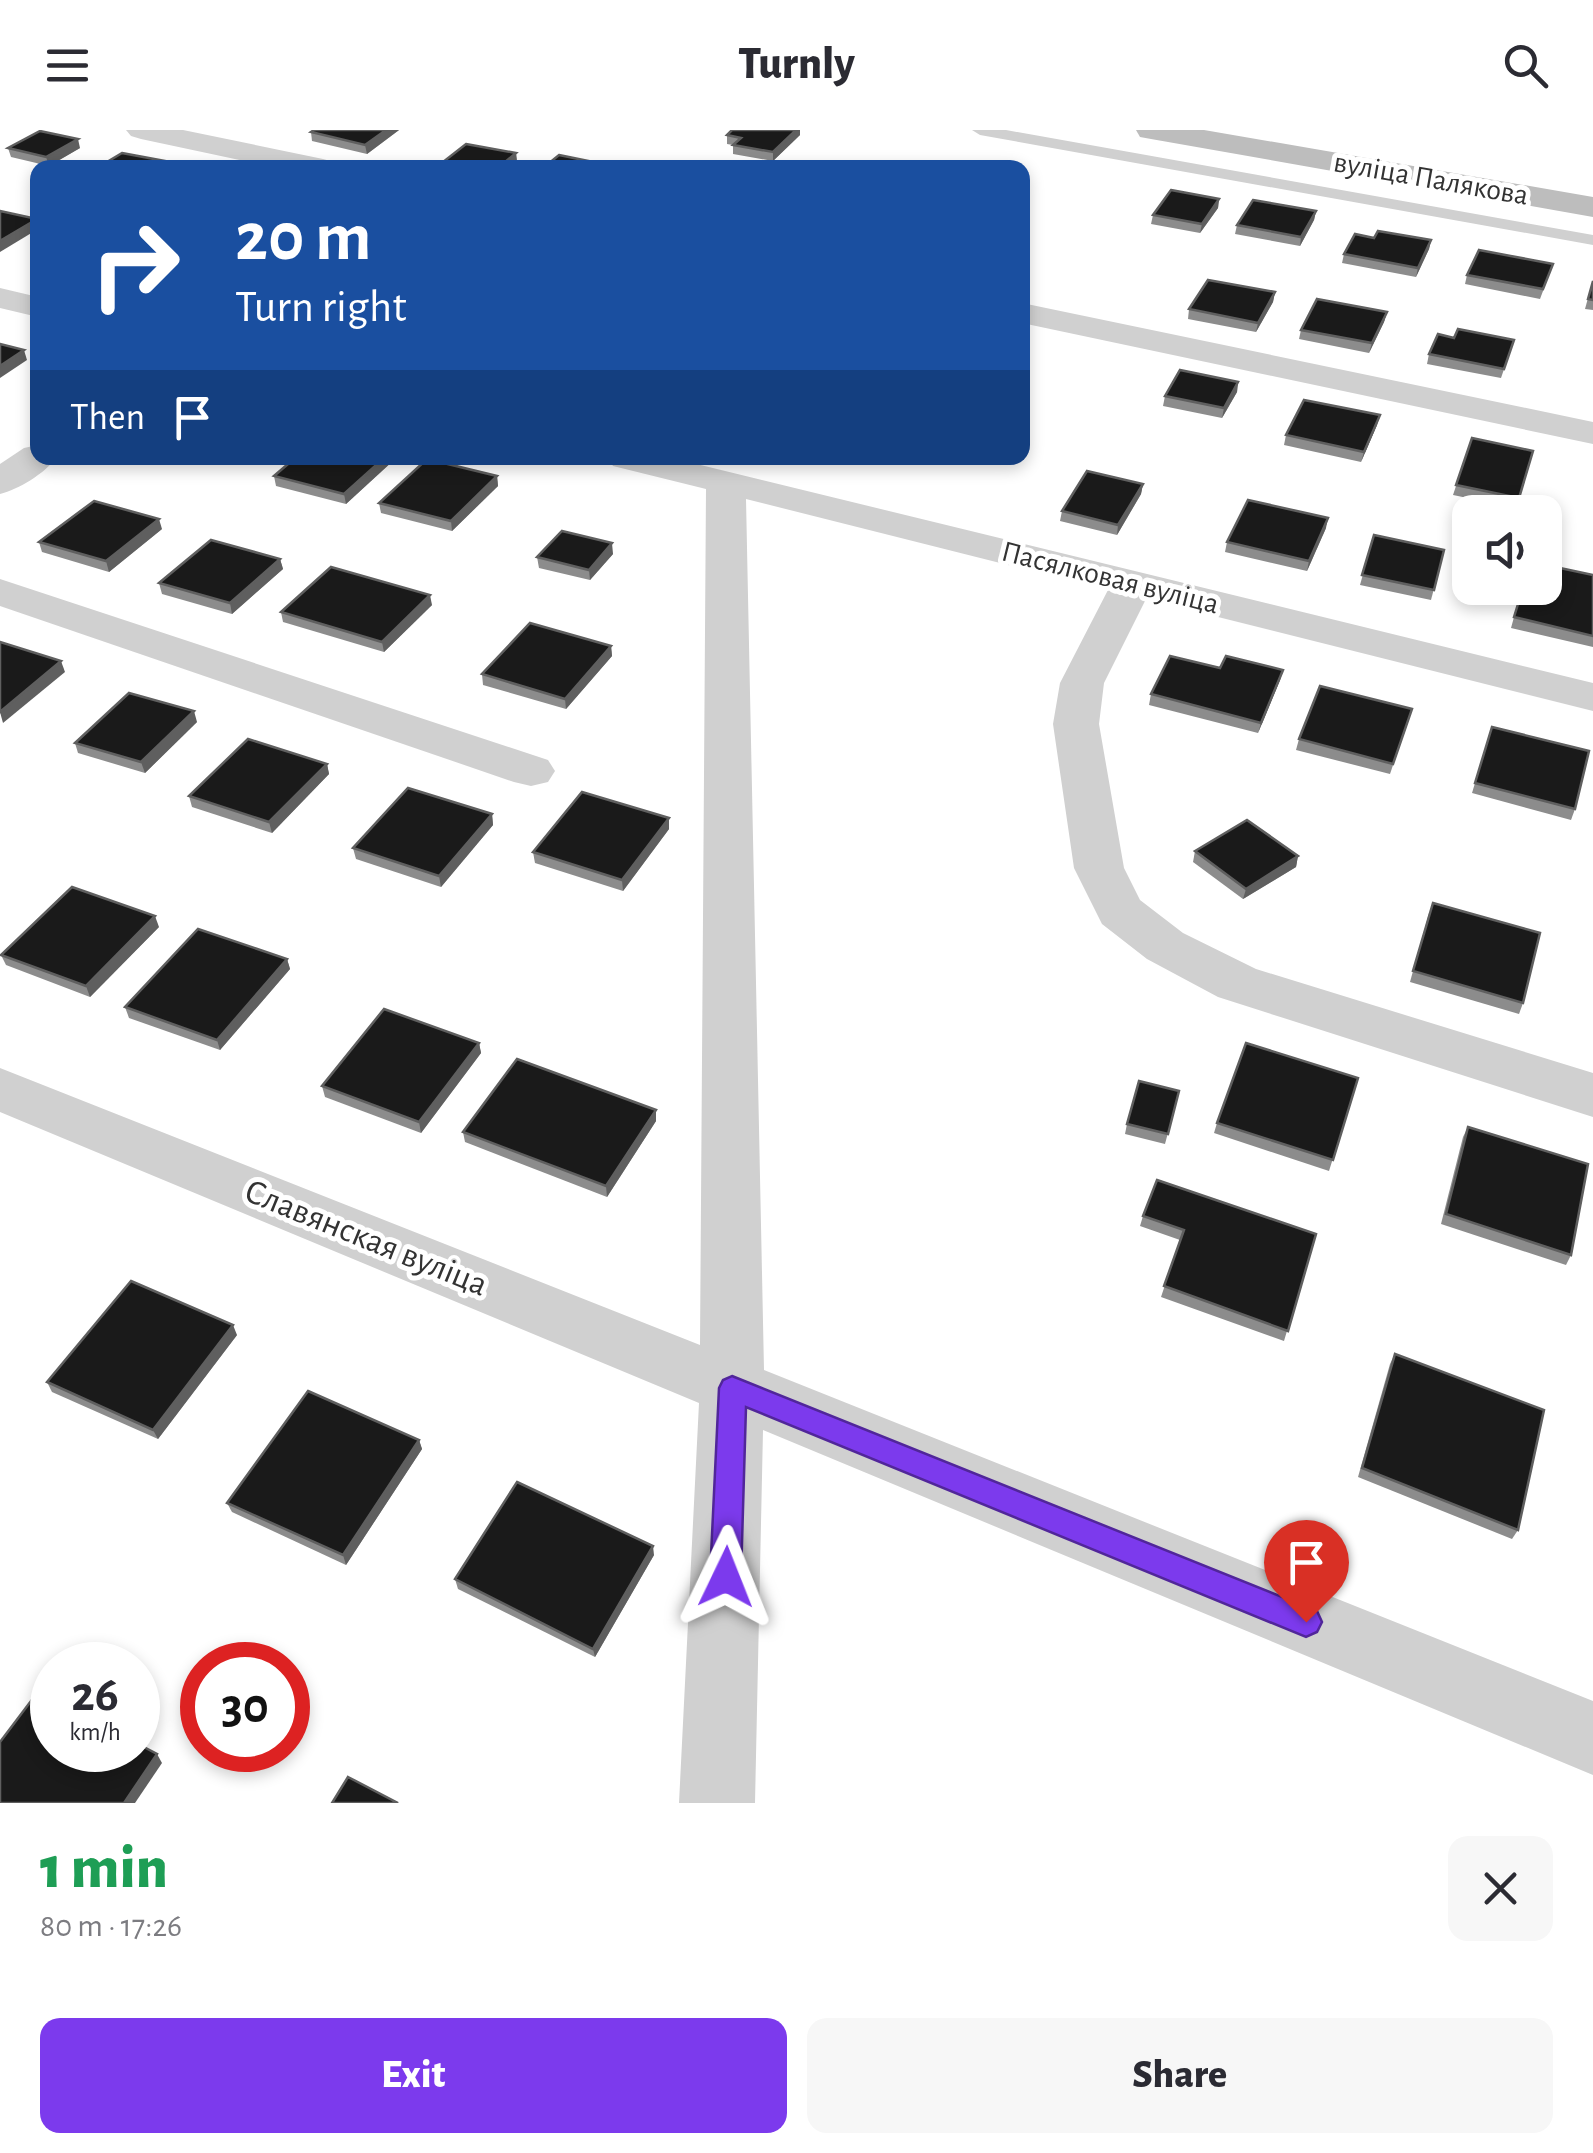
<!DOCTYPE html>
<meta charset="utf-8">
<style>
body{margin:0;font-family:"Alegreya Sans",sans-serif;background:#f7f7f7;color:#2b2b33;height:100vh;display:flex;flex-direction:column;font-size:38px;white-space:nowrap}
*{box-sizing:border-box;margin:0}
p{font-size:32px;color:#7c7c81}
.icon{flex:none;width:55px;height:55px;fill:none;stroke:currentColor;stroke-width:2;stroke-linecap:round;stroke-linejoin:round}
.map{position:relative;height:1673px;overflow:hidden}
.panel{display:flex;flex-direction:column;background:#fff;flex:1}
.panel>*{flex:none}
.banner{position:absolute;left:30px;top:30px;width:1000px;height:305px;border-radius:20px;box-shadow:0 5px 15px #0003;background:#1a4fa0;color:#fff;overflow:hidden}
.tools{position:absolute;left:1452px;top:365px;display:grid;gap:20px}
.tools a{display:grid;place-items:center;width:110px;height:110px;border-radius:20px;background:#fff;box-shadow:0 5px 15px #0003;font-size:50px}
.speed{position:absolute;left:30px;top:1512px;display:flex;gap:20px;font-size:50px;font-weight:700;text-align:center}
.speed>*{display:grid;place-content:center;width:130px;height:130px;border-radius:50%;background:#fff;box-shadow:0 5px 15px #0003;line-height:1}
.speed small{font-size:25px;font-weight:400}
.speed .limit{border:15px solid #d22;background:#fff;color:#111}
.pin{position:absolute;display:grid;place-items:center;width:85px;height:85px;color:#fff;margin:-102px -42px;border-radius:50% 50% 50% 0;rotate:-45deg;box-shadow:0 0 10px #0007}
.pin .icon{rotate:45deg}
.me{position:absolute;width:110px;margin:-55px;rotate:2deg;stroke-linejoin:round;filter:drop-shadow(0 0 8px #0008)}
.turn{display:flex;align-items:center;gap:35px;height:210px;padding:0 40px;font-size:45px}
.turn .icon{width:130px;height:130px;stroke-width:2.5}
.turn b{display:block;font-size:70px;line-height:85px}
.then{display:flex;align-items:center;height:95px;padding:0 40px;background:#0003;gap:20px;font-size:38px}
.round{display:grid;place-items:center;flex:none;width:105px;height:105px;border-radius:20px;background:#f7f7f7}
.overview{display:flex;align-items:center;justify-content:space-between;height:170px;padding:0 40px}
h1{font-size:60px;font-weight:800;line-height:75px;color:#1e9e55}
.cta{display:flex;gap:20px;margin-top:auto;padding:20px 40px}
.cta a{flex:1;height:115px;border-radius:20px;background:#7c3aed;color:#fff;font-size:40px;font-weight:800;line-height:115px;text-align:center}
.cta a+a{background:#f7f7f7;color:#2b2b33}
header{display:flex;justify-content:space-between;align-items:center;height:130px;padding:0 40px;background:#fff;font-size:45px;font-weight:800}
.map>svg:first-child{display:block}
</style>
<header><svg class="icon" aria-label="menu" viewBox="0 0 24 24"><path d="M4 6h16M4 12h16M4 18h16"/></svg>Turnly<svg class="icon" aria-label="search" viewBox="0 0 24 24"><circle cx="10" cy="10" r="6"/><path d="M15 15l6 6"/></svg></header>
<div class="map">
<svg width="1593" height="1673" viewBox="0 0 1593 1673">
<rect width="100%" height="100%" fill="#fff"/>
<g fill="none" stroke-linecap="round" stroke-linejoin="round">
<path fill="#d0d0d0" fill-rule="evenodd" d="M972,0h34l587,105v10l-613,-110z"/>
<g fill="#d0d0d0" fill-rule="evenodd">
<path d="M126,0h57l140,29 11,3 4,6h-61l-136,-29 -10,-3z"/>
<path d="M0,158l38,9v20l-38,-9z"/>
<path d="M1022,173l571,119v22l-571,-121z"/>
<path d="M38,315v13h18c-12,16 -37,31 -56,36v-30l24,-16z"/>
<path d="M608,328h64l921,225v28l-447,-112 -42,84 -5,41 25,144 16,32 43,33 73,36 337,104v44l-375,-120 -71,-38 -45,-35 -28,-56 -21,-144 7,-41 48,-93 -362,-91 18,871 829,331v74l-830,-345 -8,373h-76l20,-400 -699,-291v-44l700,277 6,-856 -93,-23z"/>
<path d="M0,449l548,181 7,11 -7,11 -17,4 -17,-4 -514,-176z"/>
</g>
<path fill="#bdbdbd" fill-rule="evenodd" d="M1136,0h68l389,67v20l-442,-78 -11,-2z"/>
</g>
<g fill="#8c8c8c">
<path d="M399,0l-32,24 -55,-13 -1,-9z"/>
<path d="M800,0v5l-27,26 -40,-7v-9l-6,-1v-9z"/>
<path d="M8,18h72l-31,18 -38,-9z"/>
<path d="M516,23l1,9 -7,6h-67v-6z"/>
<path d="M1219,69l-1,9 -18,25 -49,-9 2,-9z"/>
<path d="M1316,81l-2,9 -14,26 -65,-12 2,-9z"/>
<path d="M1374,108l57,2 -2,9 -13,28 -74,-14 2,-9z"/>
<path d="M1553,134l-13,35 -75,-15 2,-9z"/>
<path d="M1593,150v30l-8,-1z"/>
<path d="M1275,162l-2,10 -17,30 -68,-13 1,-10z"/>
<path d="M1387,182l-3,10 -15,31 -70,-14 2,-9z"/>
<path d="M1454,208l60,2 -13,38 -74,-14 2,-10z"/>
<path d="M1238,252l-1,10 -15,26 -59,-12 2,-10z"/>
<path d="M1377,295l-16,37 -77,-17 2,-10z"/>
<path d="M1472,308l61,13 -17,57 -63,-13z"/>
<path d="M295,328h100v1l-49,45 -70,-18 -2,-10z"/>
<path d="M497,346l1,10 -46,45 -71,-18 -2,-10z"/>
<path d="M1143,354l-2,10 -24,41 -57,-14 2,-10z"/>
<path d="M1326,398l-19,43 -82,-19 2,-10z"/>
<path d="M162,399l-53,43 -67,-20 -3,-10z"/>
<path d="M1374,405l70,15 -13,50 -71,-15z"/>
<path d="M613,424l-23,26 -51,-12 -2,-11z"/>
<path d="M280,429l3,10 -51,45 -70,-20 -3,-11z"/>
<path d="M1560,438l33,7v72l-82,-19 11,-40 34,-10z"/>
<path d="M432,475l-48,47 -101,-30 -2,-10z"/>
<path d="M611,516l1,10 -46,53 -83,-24 -1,-11z"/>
<path d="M1283,540l-3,10 -22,53 -109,-28 2,-11z"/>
<path d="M1412,579l-22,65 -94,-24 3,-11z"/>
<path d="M197,592l-52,51 -67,-20 -3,-10z"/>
<path d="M1492,597l83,82 -4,11 -99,-27z"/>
<path d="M327,634l2,10 -57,59 -80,-26 -3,-11z"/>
<path d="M492,684l1,11 -52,62 -85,-28 -3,-11z"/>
<path d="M669,688v11l-46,62 -88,-28 -2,-11z"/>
<path d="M1195,721l103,5 -2,11 -53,32 -50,-37z"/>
<path d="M1429,783l94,90 -4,11 -109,-32z"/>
<path d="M159,797l-69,70 -84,-32 -5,-10z"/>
<path d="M287,829l3,10 -70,81 -91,-32 -4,-11z"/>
<path d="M479,913l2,10 -60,80 -96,-36 -3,-11z"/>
<path d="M1358,948l-29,93 -115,-38 3,-10z"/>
<path d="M1179,961l-14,53 -40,-10 2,-10z"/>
<path d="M656,980v11l-49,76 -142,-55 -2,-10z"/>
<path d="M1468,997l103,128 -5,10 -125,-41 22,-87z"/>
<path d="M1143,1086l173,18 -32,107 -123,-44 19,-57 -40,-14z"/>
<path d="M237,1205l-79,104 -106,-47 -5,-10z"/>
<path d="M1395,1224l123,176 -6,9 -154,-62 32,-113z"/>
<path d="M419,1310l3,9 -76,116 -114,-53 -5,-9z"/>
<path d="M654,1425l-59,102 -137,-68 -3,-10z"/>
</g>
<g fill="#5f5f5f">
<path d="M386,0h13l-32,24 -2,-9z"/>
<path d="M796,0h4v5l-27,26v-9z"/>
<path d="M78,9l2,9 -31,18 -3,-9z"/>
<path d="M516,23l1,9 -7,6h-12z"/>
<path d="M1219,69l-1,9 -18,25 2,-9z"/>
<path d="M1316,81l-2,9 -14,26 1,-9z"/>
<path d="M37,89l1,10 -38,23v-11z"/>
<path d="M1431,110l-2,9 -13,28 2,-9z"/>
<path d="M1275,162l-2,10 -17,30 2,-9z"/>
<path d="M1387,182l-3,10 -15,31 3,-10z"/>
<path d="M24,220l3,10 -27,18v-12z"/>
<path d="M1238,252l-1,10 -15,26 2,-10z"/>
<path d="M1380,285l-3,10 -16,37 3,-10z"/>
<path d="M384,328h11v1l-49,45 -2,-10z"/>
<path d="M497,346l1,10 -46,45 -1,-10z"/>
<path d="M1143,354l-2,10 -24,41 1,-10z"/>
<path d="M1328,388l-2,10 -19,43 2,-10z"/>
<path d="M159,389l3,10 -53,43 -3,-11z"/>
<path d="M612,413l1,11 -23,26 -1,-10z"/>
<path d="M280,429l3,10 -51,45 -2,-11z"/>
<path d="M430,465l2,10 -48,47 -2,-10z"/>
<path d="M611,516l1,10 -46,53 -1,-10z"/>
<path d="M61,531l4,11 -62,51 -3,-11z"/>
<path d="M1283,540l-3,10 -22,53 3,-10z"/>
<path d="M194,581l3,11 -52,51 -4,-11z"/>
<path d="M327,634l2,10 -57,59 -3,-11z"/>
<path d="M492,684l1,11 -52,62 -2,-11z"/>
<path d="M669,688v11l-46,62 -1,-11z"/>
<path d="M1298,726l-2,11 -53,32 3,-10z"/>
<path d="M155,786l4,11 -69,70 -4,-11z"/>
<path d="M287,829l3,10 -70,81 -3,-10z"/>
<path d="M479,913l2,10 -60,80 -2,-11z"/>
<path d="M656,980v11l-49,76 -1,-11z"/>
<path d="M233,1195l4,10 -79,104 -5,-9z"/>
<path d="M419,1310l3,9 -76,116 -3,-10z"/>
<path d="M653,1416l1,9 -59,102 -2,-8z"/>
<path d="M157,1624l5,9 -27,40h-11z"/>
</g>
<g fill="#1a1a1a" stroke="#5f5f5f" stroke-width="2.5">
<path d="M314,0h72l-21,15 -54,-13z"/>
<path d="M732,0h64l-23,22 -40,-7 8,-7 -14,-3z"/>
<path d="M40,1l38,8 -32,18 -38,-9z"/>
<path d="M466,14l50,9 -18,15h-26l-29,-6z"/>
<path d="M122,23l48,9 -9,6h-64z"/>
<path d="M559,25l54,11 -2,2h-68z"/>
<path d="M1171,60l48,9 -17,25 -49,-9z"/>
<path d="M1253,70l63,11 -15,26 -64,-12z"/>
<path d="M0,81l37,8 -37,22z"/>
<path d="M1378,101l53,9 -13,28 -74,-14 11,-20 19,4z"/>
<path d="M1479,120l74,14 -10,25 -76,-14z"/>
<path d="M1208,150l67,12 -17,31 -69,-14z"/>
<path d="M1593,151v19l-5,-1z"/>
<path d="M1317,169l70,13 -15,31 -71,-13z"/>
<path d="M1458,199l56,11 -10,29 -75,-15 9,-20 16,4z"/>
<path d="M0,214l24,6 -24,16z"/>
<path d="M1180,240l58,12 -14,26 -59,-12z"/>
<path d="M1304,270l76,15 -16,37 -78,-17z"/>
<path d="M1472,308l61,13 -14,47 -63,-13z"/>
<path d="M295,328h89l-40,36 -70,-18z"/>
<path d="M427,329l70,17 -46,45 -72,-18z"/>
<path d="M1087,341l56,13 -25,41 -56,-14z"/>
<path d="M1248,370l80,18 -19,43 -82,-19z"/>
<path d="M94,371l65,18 -53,42 -67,-19z"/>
<path d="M562,401l50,12 -23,27 -52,-13z"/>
<path d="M1374,405l70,15 -10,40 -72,-15z"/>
<path d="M211,410l69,19 -50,44 -71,-20z"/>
<path d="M331,437l99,28 -48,47 -101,-30z"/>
<path d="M1560,438l33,7v61l-79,-19 9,-29h22v-13l12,3z"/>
<path d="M530,493l81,23 -46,53 -83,-25z"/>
<path d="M0,512l61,19 -61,51z"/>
<path d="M1170,526l50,12 6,-12 57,14 -22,53 -110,-29z"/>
<path d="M1320,556l92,23 -19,55 -94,-25z"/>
<path d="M129,563l65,18 -53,51 -66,-19z"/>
<path d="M1492,597l97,24 -14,58 -100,-26z"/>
<path d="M248,609l79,25 -58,58 -80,-26z"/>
<path d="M408,658l84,26 -53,62 -86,-28z"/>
<path d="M582,662l87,26 -47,62 -89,-28z"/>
<path d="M1247,690l51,36 -52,33 -51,-38z"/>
<path d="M72,757l83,29 -69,70 -85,-31z"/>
<path d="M1433,773l107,30 -17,70 -110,-32z"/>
<path d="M198,799l89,30 -70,81 -92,-33z"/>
<path d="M384,879l95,34 -60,79 -97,-36z"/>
<path d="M1246,913l112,35 -25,82 -116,-37z"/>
<path d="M517,929l139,51 -50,76 -143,-54z"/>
<path d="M1139,951l40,10 -11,43 -41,-10z"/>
<path d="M1468,997l120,37 -17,91 -125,-41z"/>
<path d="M1157,1050l159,54 -28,97 -124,-45 20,-56 -41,-14z"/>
<path d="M131,1151l102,44 -80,105 -106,-48z"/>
<path d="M1395,1224l149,56 -26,120 -156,-62z"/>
<path d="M308,1261l111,49 -76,115 -116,-52z"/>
<path d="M517,1352l136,64 -60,103 -138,-70z"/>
<path d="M37,1563l15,8v49h86v-6l19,10 -33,49h-124v-61z"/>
<path d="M348,1647l50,26h-66z"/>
</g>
<path fill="#7c3aed" stroke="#51269a" stroke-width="2.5" d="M732,1246l585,235 5,11 -5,10 -11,5 -560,-230 -5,170 -5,10 -10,4 -11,-4 -5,-10 9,-189 4,-8z"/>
<g text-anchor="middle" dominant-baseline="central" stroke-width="10" stroke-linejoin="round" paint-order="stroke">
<g font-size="30" fill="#333" stroke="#fff">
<text transform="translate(1431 49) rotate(10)">вуліца Палякова</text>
<text transform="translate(1110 448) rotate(14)">Пасялковая вуліца</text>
</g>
<g font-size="35" fill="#333" stroke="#fff">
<text transform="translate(366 1108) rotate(22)">Славянская вуліца</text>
</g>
</g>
</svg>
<div class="tools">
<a><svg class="icon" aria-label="sound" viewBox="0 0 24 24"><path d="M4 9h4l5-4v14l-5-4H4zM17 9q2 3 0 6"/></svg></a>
</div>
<div class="speed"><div>26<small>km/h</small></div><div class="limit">30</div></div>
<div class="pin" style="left:1306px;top:1492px;background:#d93025"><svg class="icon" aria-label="arrive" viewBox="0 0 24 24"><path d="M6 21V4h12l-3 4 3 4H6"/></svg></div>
<svg class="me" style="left:726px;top:1447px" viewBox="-20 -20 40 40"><path d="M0-17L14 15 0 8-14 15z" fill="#7c3aed" stroke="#fff" stroke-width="4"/></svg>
<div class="banner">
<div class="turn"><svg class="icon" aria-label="right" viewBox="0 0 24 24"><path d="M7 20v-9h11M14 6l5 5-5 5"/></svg><div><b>20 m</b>Turn right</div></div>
<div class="then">Then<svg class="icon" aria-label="arrive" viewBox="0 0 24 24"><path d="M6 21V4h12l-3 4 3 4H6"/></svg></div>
</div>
</div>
<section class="panel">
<div class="overview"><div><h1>1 min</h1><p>80 m · 17:26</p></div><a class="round"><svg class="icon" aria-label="close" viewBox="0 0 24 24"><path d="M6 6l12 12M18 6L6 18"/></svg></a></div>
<div class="cta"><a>Exit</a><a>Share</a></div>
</section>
